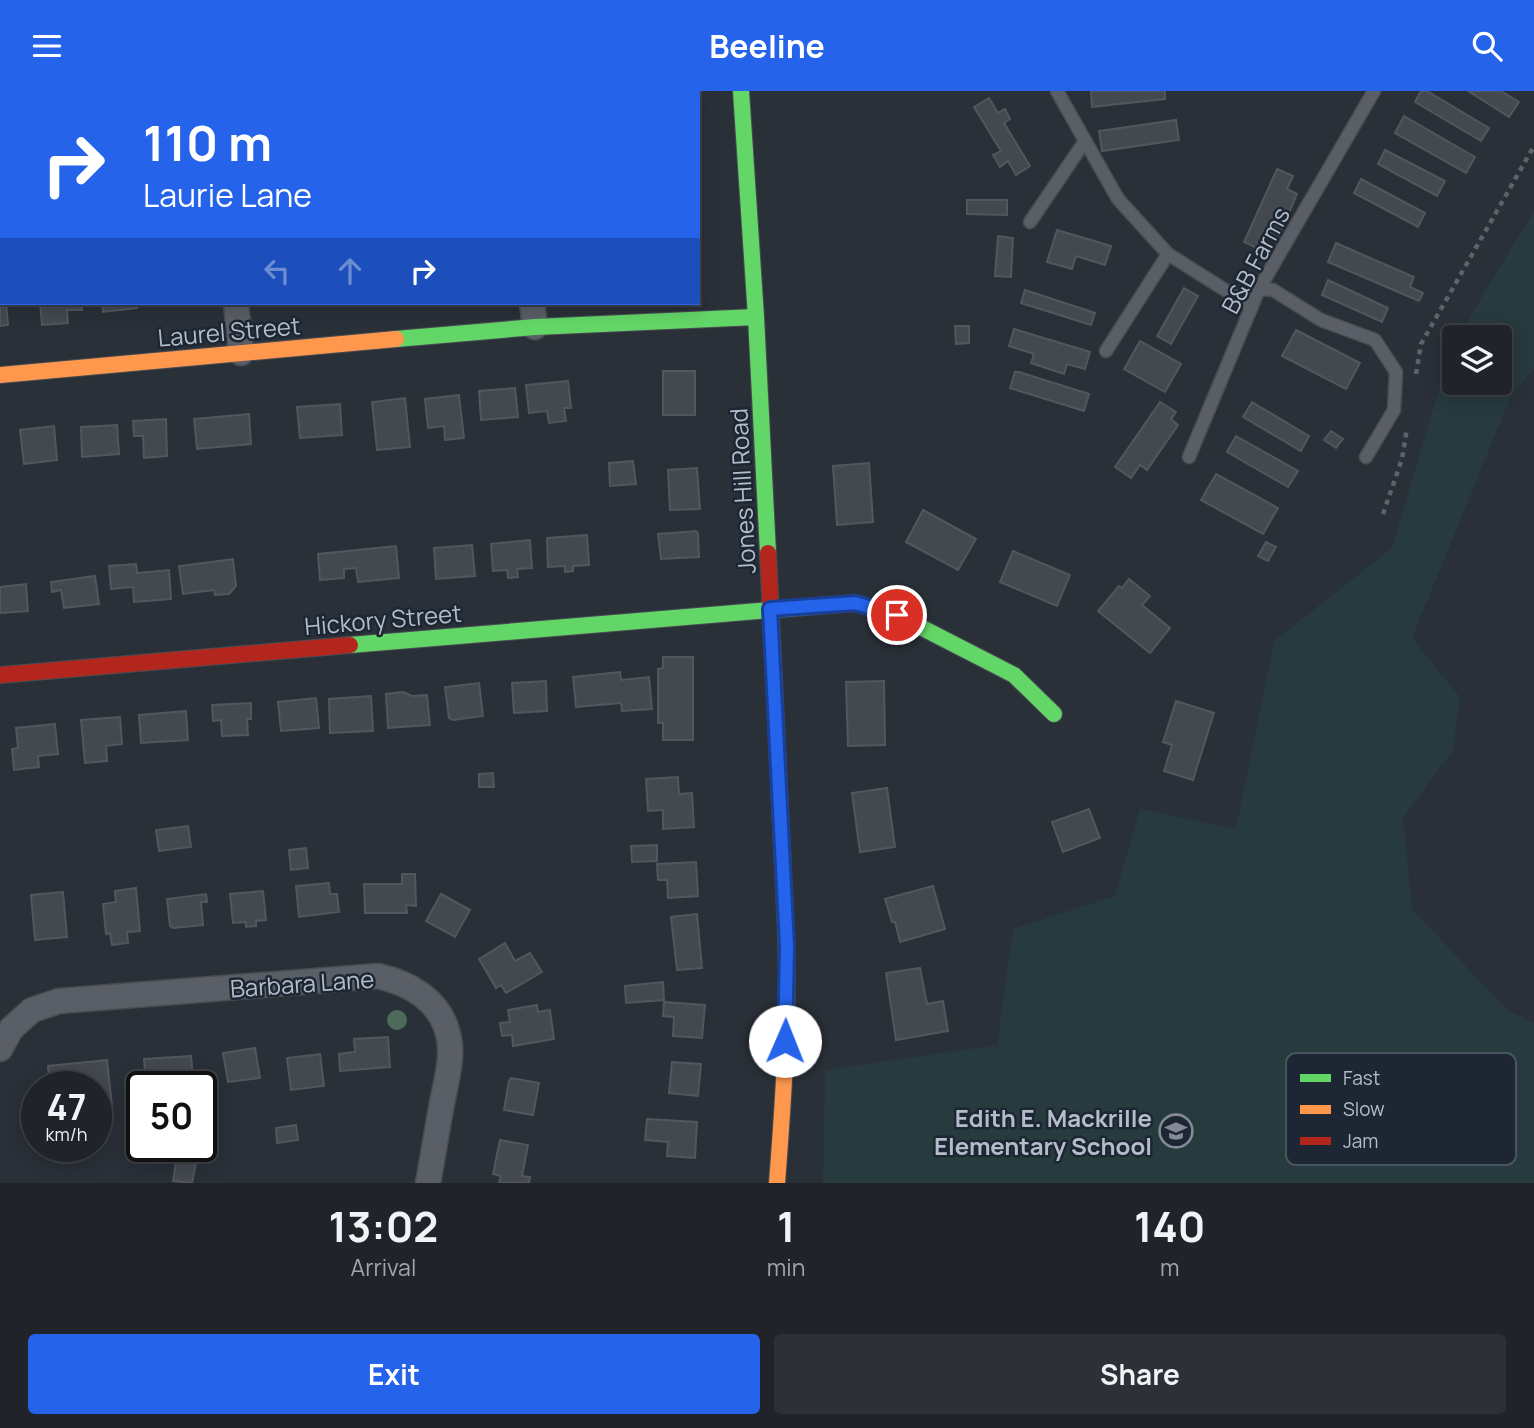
<!DOCTYPE html>
<style>
body{margin:0;font-family:Manrope,sans-serif;background:#2d3036;color:#f1f3f6;height:100vh;display:flex;flex-direction:column;font-size:26px;white-space:nowrap}
*{box-sizing:border-box;margin:0}
p{font-size:23px;color:#a2a4a8}
.icon{flex:none;width:38px;height:38px;fill:none;stroke:currentColor;stroke-width:2;stroke-linecap:round;stroke-linejoin:round}
.map{position:relative;height:1092px;overflow:hidden}
.details{display:flex;flex-direction:column;background:#20242a;flex:1}
.details>*{flex:none}
.banner{position:absolute;left:0px;top:0px;width:700px;height:214px;box-shadow:0 4px 18px #0003,0 0 0 2px #3d4147;background:#2563eb;color:#fff;overflow:hidden}
.controls{position:absolute;left:1442px;top:234px;display:grid;gap:14px}
.controls a{display:grid;place-items:center;width:70px;height:70px;border-radius:7px;background:#20242a;box-shadow:0 4px 18px #0003,0 0 0 2px #3d4147;font-size:35px}
.speed{position:absolute;left:21px;top:980px;display:flex;gap:14px;font-size:35px;font-weight:700;text-align:center}
.speed>*{display:grid;place-content:center;width:91px;height:91px;border-radius:50%;background:#20242a;box-shadow:0 4px 18px #0003,0 0 0 2px #3d4147;line-height:1}
.speed small{font-size:18px;font-weight:400}
.speed .limit{border:4px solid #111;border-radius:10px;background:#fff;color:#111}
.pin{position:absolute;display:grid;place-items:center;width:60px;height:60px;color:#fff;margin:-30px;border:4px solid #fff;border-radius:50%;box-shadow:0 2px 7px #0007}
.me{position:absolute;width:77px;margin:-38px;rotate:1deg;stroke-linejoin:round;filter:drop-shadow(0 0 5px #0008)}
.turn{display:flex;align-items:center;gap:24px;height:147px;padding:0 28px;font-size:32px}
.turn .icon{width:91px;height:91px;stroke-width:2.5}
.turn b{display:block;font-size:49px;line-height:60px}
.lanes{display:flex;align-items:center;height:66px;padding:0 28px;background:#0003;justify-content:center;gap:35px;direction:ltr}
.lanes .off{opacity:.35}
.eta{display:flex;justify-content:space-evenly;align-items:center;height:119px;text-align:center}
.eta b{font-size:42px;font-weight:700;line-height:49px}
.button{display:flex;gap:14px;margin-top:auto;padding:14px 28px}
.button a{flex:1;height:80px;border-radius:7px;background:#2563eb;color:#fff;font-size:28px;font-weight:700;line-height:80px;text-align:center}
.button a+a{background:#2d3036;color:#f1f3f6}
header{display:flex;justify-content:space-between;align-items:center;height:91px;padding:0 28px;background:#2563eb;color:#fff;font-size:32px;font-weight:700}
.map>svg:first-child{display:block}
</style>
<header><svg class="icon" aria-label="menu" viewBox="0 0 24 24"><path d="M4 6h16M4 12h16M4 18h16"/></svg>Beeline<svg class="icon" aria-label="search" viewBox="0 0 24 24"><circle cx="10" cy="10" r="6"/><path d="M15 15l6 6"/></svg></header>
<div class="map">
<svg width="1534" height="1092" viewBox="0 0 1534 1092">
<rect width="100%" height="100%" fill="#2a3038"/>
<path fill="#273a3e" d="M1534,120v158l-23,27 -99,242 48,59 -7,53 -50,68 9,91 95,101 27,13v160h-711l2,-113 172,-25 16,-116 102,-33 25,-87 96,20 38,-188 118,-93 59,-199 3,-6v40h46v-45h-43z"/>
<g fill="#444950" stroke="#52575f" stroke-width="2">
<path d="M1091,0h74v8l-73,8z"/>
<path d="M1421,0h6l62,37 -8,13 -66,-39z"/>
<path d="M1468,0h33l18,11 -10,15z"/>
<path d="M989,7l9,15 7,-4 5,10 -6,4 26,43 -14,9 -8,-14 -8,6 -7,-12 8,-4 -27,-44z"/>
<path d="M1404,25l71,41 -9,16 -71,-40z"/>
<path d="M1176,29l3,20 -77,11 -3,-20z"/>
<path d="M1385,59l60,31 -8,15 -59,-32z"/>
<path d="M1277,78l16,7 -6,13 10,5 -18,42 -10,-5 -8,19 -17,-8z"/>
<path d="M1361,88l64,34 -7,14 -64,-34z"/>
<path d="M967,109h40v15l-40,-1z"/>
<path d="M1057,139l54,16 -6,19 -29,-9 -4,13 -25,-7z"/>
<path d="M998,145l15,2 -2,39 -16,-1z"/>
<path d="M1336,152l78,34 -4,10 13,6 -4,8 -91,-39z"/>
<path d="M1328,189l60,28 -6,14 -60,-27z"/>
<path d="M0,193h2v19h4l2,22 -8,1z"/>
<path d="M1184,197l14,8 -27,48 -14,-8z"/>
<path d="M1025,199l70,23 -4,12 -70,-22z"/>
<path d="M40,212h41l1,7h-15l1,13 -26,2z"/>
<path d="M102,212h35v5l-34,4z"/>
<path d="M955,235h14v17l-13,1z"/>
<path d="M1014,238l76,23 -5,17 -18,-5 -3,10 -33,-11 3,-9 -25,-8z"/>
<path d="M1296,239l64,33 -14,26 -64,-33z"/>
<path d="M1140,250l41,23 -16,28 -41,-23z"/>
<rect x="663" y="280" width="32" height="44"/>
<path d="M1015,281h4l70,22 -5,17 -74,-23z"/>
<path d="M568,290l3,27h-7l2,13 -17,2 -2,-12 -18,2 -3,-28z"/>
<path d="M515,297l3,29 -37,3 -2,-29z"/>
<path d="M459,304l5,43 -19,2 -1,-14 -16,2 -3,-29z"/>
<path d="M405,307l5,49 -33,3 -5,-48z"/>
<path d="M1160,311l16,10 -5,7 7,6 -31,45 -7,-5 -9,13 -16,-11z"/>
<path d="M1252,311l57,34 -8,15 -58,-34z"/>
<path d="M340,313l2,31 -42,3 -3,-31z"/>
<path d="M249,323l2,30 -54,5 -3,-30z"/>
<path d="M166,328l1,37 -23,2 -1,-22h-9l-1,-15z"/>
<path d="M117,334l2,29 -37,3 -1,-30z"/>
<path d="M54,335l3,34 -33,4 -4,-34z"/>
<path d="M1331,340l12,8 -7,9 -12,-8z"/>
<path d="M1236,345l62,35 -10,16 -61,-35z"/>
<path d="M633,370l3,23 -26,2 -1,-23z"/>
<path d="M869,372l4,59 -36,3 -4,-59z"/>
<path d="M697,377l3,41 -30,1 -2,-40z"/>
<path d="M1216,383l62,34 -15,26 -62,-34z"/>
<path d="M923,419l53,29 -18,31 -52,-28z"/>
<path d="M696,440l2,2 1,24 -38,2 -3,-25z"/>
<path d="M587,444l2,30 -16,1v5l-8,1v-6l-17,1 -1,-29z"/>
<path d="M530,449l2,28 -15,1 1,8 -10,1 -1,-8 -14,1 -2,-27z"/>
<path d="M1266,451l10,5 -8,14 -10,-5z"/>
<path d="M472,454l3,31 -39,3 -2,-31z"/>
<path d="M396,455l3,32 -41,4 -2,-14 -12,1v9l-24,2 -2,-26z"/>
<path d="M1013,460l57,24 -13,31 -57,-24z"/>
<path d="M233,468l3,27 -7,8 -14,1 -1,-5 -31,4 -4,-28z"/>
<path d="M136,473l1,9 32,-3 2,29 -37,3 -1,-15 -22,2 -2,-23z"/>
<path d="M95,485l4,28 -35,4 -3,-18 -9,2 -1,-10z"/>
<path d="M1129,488l21,17 -8,9 28,23 -20,25 -52,-42 21,-25 3,2z"/>
<path d="M26,493l2,27 -28,2v-26z"/>
<path d="M663,566h30v83h-30v-17h-5v-54l5,-1z"/>
<path d="M620,581l1,8 28,-3 3,32 -30,2 -1,-8 -45,4 -3,-30z"/>
<path d="M546,590l1,30 -33,2 -2,-30z"/>
<path d="M884,590l1,64 -37,1 -2,-64z"/>
<path d="M479,592l4,33 -30,4 -4,-2 -4,-31z"/>
<path d="M403,601l9,4 15,-1 3,30 -42,3 -2,-34z"/>
<path d="M371,605l2,35 -43,2 -1,-34z"/>
<path d="M316,607l3,30 -38,3 -3,-29z"/>
<path d="M1176,610l38,12 -21,67 -29,-9 8,-26 -9,-3z"/>
<path d="M251,612v16h-4l1,16 -26,1 -1,-16 -8,1 -1,-16z"/>
<path d="M186,620l2,29 -47,3 -2,-28z"/>
<path d="M120,626l2,27 -16,2 1,15 -22,2 -4,-43z"/>
<path d="M55,633l3,30 -20,2 1,11 -25,3 -2,-21 6,-1 -2,-20z"/>
<path d="M493,682l1,14h-15v-13z"/>
<path d="M678,686l1,17 13,-1 2,34 -31,2v-19l-15,1 -2,-32z"/>
<path d="M887,697l8,59 -35,5 -8,-59z"/>
<path d="M1089,718l11,29 -37,14 -11,-30z"/>
<path d="M188,735l3,21 -32,4 -3,-21z"/>
<path d="M657,754v16l-25,1 -1,-16z"/>
<path d="M306,757l2,20 -17,2 -2,-20z"/>
<path d="M696,771l2,34 -30,2 -1,-18h-9l-1,-16z"/>
<path d="M402,783h13l1,32 -10,-1 1,8h-42l-1,-29h38z"/>
<path d="M329,792l1,11h7l2,18 -40,5 -3,-31z"/>
<path d="M933,795l12,43 -45,13 -5,-20h-3l-7,-23z"/>
<path d="M136,797l4,43 -13,1 1,11 -16,2 -2,-12 -4,1 -3,-30 13,-2 -1,-11z"/>
<path d="M263,800l3,29 -10,1v5l-10,1v-5l-13,1 -3,-29z"/>
<path d="M63,801l4,45 -32,3 -4,-45z"/>
<path d="M206,803l1,8h-6l2,23 -30,3 -3,-2 -3,-27z"/>
<path d="M441,803l29,16 -15,27 -29,-16z"/>
<path d="M697,823l5,54 -25,2 -6,-53z"/>
<path d="M505,852l10,18 15,-8 12,19 -36,21 -5,-8 -5,3 -17,-29z"/>
<path d="M920,877l7,36 16,-3 5,30 -52,9 -10,-67z"/>
<path d="M663,891l1,18 -38,3 -1,-17z"/>
<path d="M664,911l41,3 -3,33 -29,-2 1,-19 -11,-1z"/>
<path d="M537,914l1,7 12,-2 4,29 -41,7 -1,-11 -10,1 -2,-13 10,-1 -2,-12z"/>
<path d="M388,946l2,30 -50,4 -1,-17 16,-2 -1,-13z"/>
<path d="M255,957l5,30 -32,4 -5,-29z"/>
<path d="M320,963l4,32 -33,4 -4,-32z"/>
<path d="M191,965l3,31h-31l-1,-5 -16,1 -2,-24z"/>
<path d="M107,969l5,46 -16,1v-20h-46l-2,-21z"/>
<path d="M672,971l29,2 -3,32 -29,-3z"/>
<path d="M511,987l28,5 -6,32 -29,-5 5,-29z"/>
<path d="M647,1028l50,3 -2,36 -28,-2 1,-14 -23,-2z"/>
<path d="M296,1034l2,15 -21,3 -1,-15z"/>
<path d="M500,1049l28,5 -6,31 8,1 -1,6h-30l2,-7 -8,-2z"/>
<path d="M178,1059l20,3 -6,30 -19,-2z"/>
</g>
<g fill="none" stroke-linecap="round" stroke-linejoin="round">
<defs>
<g id="lane">
<path d="M1057,0l61,108 50,55 -62,97"/>
<path d="M1030,131l55,-81"/>
<path d="M1168,163l84,53"/>
<path d="M1259,198l14,1 48,30 54,20 21,32 -2,38 -28,47"/>
<path d="M1189,366l70,-168 115,-198"/>
</g>
<g id="street">
<path d="M215,0v2"/>
<path d="M500,0v2"/>
<path d="M236,212l5,50"/>
<path d="M532,212l3,24"/>
<path d="M0,958l11,-20 21,-19 27,-9 319,-25c31,7 62,24 70,58 6,21 -2,48 -6,69 -5,27 -9,53 -14,80"/>
</g>
<g id="fast">
<path d="M741,0l15,226 12,236"/>
<path d="M396,248l139,-12 221,-10"/>
<path d="M350,554l505,-42 42,12 117,60 40,39"/>
</g>
<g id="slow">
<path d="M0,284l396,-36"/>
<path d="M777,1092c7,-90 13,-181 8,-271"/>
</g>
<g id="jam">
<path d="M768,462l17,359"/>
<path d="M0,584l350,-30"/>
</g>
</defs>
<use href="#lane" stroke="#484c53" stroke-width="15"/>
<use href="#street" stroke="#484c53" stroke-width="27"/>
<use href="#fast" stroke="#484c53" stroke-width="18"/>
<use href="#slow" stroke="#484c53" stroke-width="18"/>
<use href="#jam" stroke="#484c53" stroke-width="18"/>
<g stroke="#5d636a" stroke-width="4.5" stroke-dasharray="5 5" stroke-linecap="butt">
<path d="M1416,283l5,-30 113,-198"/>
<path d="M1383,423l19,-55 5,-31"/>
</g>
<use href="#lane" stroke="#5a5e66" stroke-width="12"/>
<use href="#street" stroke="#5a5e66" stroke-width="24"/>
<use href="#fast" stroke="#63d668" stroke-width="16"/>
<use href="#slow" stroke="#ff974d" stroke-width="16"/>
<use href="#jam" stroke="#b3261e" stroke-width="16"/>
</g>
<circle fill="#4e6a5a" cx="397" cy="929" r="10"/>
<g fill="none" stroke-linecap="round" stroke-linejoin="round">
<defs>
<path id="route" d="M785,950l2,-94 -17,-338 85,-6 42,12"/>
</defs>
<use href="#route" stroke="#184099" stroke-width="18"/>
<use href="#route" stroke="#2563eb" stroke-width="12"/>
</g>
<defs>
<symbol id="school-ring" viewBox="-11 -11 22 22"><circle r="9.5" fill="#1d2633" stroke="#848b96" stroke-width="1.5"/><path d="M0-5L7-2L0 1L-7-2ZM-4 1L0 2.5L4 1V4Q0 6-4 4Z" fill="#848b96"/></symbol>
</defs>
<g fill-rule="evenodd">
<use href="#school-ring" x="1157" y="1021" width="38" height="38"/>
</g>
<g text-anchor="middle" dominant-baseline="central" stroke-width="5" stroke-linejoin="round" paint-order="stroke">
<g font-size="24" fill="#b4bcc9" stroke="#1d2633">
<text transform="translate(1255 169) rotate(-62)">B&amp;B Farms</text>
<text transform="translate(229 240) rotate(-5)">Laurel Street</text>
<text transform="translate(742 400) rotate(-93)">Jones Hill Road</text>
<text transform="translate(383 528) rotate(-5)">Hickory Street</text>
<text transform="translate(302 892) rotate(-4)">Barbara Lane</text>
</g>
<g font-size="24" font-weight="bold" fill="#b4bcc9" stroke="#1d2633" text-anchor="end">
<text x="1152" y="1026">Edith E. Mackrille<tspan x="1152" dy="28">Elementary School</tspan></text>
</g>
</g>
<rect x="1286" y="962" width="230" height="112" rx="10" fill="#1d2633" stroke="#4a5360" stroke-width="2"/>
<rect x="1300" y="983" width="31" height="8" fill="#63d668"/>
<rect x="1300" y="1014" width="31" height="9" fill="#ff974d"/>
<rect x="1300" y="1046" width="31" height="8" fill="#b3261e"/>
<g font-size="19" fill="#b4bcc9">
<text x="1343" y="994">Fast</text>
<text x="1343" y="1025">Slow</text>
<text x="1343" y="1057">Jam</text>
</g>
</svg>
<div class="controls">
<a><svg class="icon" aria-label="layers" viewBox="0 0 24 24"><path d="M12 4l9 5-9 5-9-5zM3 14l9 5 9-5"/></svg></a>
</div>
<div class="speed"><div>47<small>km/h</small></div><div class="limit">50</div></div>
<div class="pin" style="left:897px;top:524px;background:#d93025"><svg class="icon" aria-label="arrive" viewBox="0 0 24 24"><path d="M6 21V4h12l-3 4 3 4H6"/></svg></div>
<svg class="me" style="left:785px;top:950px" viewBox="-20 -20 40 40"><circle r="19" fill="#fff"/><path d="M0-13L10 11 0 6-10 11z" fill="#2563eb"/></svg>
<div class="banner">
<div class="turn"><svg class="icon" aria-label="right" viewBox="0 0 24 24"><path d="M7 20v-9h11M14 6l5 5-5 5"/></svg><div><b>110 m</b>Laurie Lane</div></div>
<div class="lanes"><svg class="icon off" aria-label="left" viewBox="0 0 24 24"><path d="M17 20v-9H6M10 6l-5 5 5 5"/></svg><svg class="icon off" aria-label="ahead" viewBox="0 0 24 24"><path d="M12 20V5M6 11l6-6 6 6"/></svg><svg class="icon" aria-label="right" viewBox="0 0 24 24"><path d="M7 20v-9h11M14 6l5 5-5 5"/></svg></div>
</div>
</div>
<section class="details">
<div class="eta">
<div><b>13:02</b><p>Arrival</p></div>
<div><b>1</b><p>min</p></div>
<div><b>140</b><p>m</p></div>
</div>
<div class="button"><a>Exit</a><a>Share</a></div>
</section>
